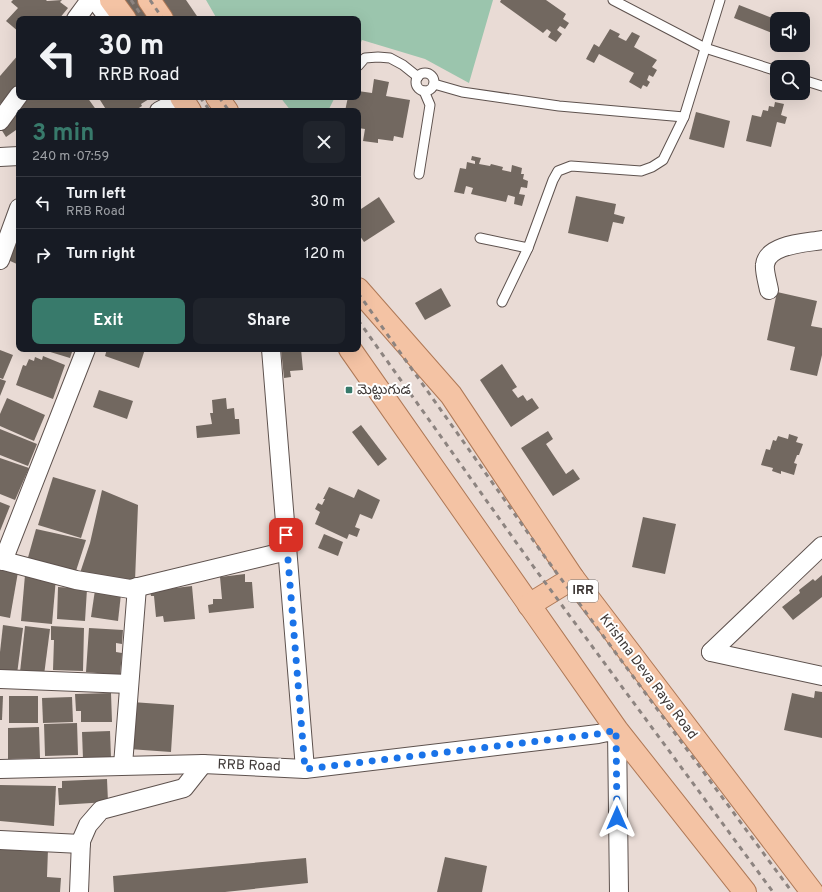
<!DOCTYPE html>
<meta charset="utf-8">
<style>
body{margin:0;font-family:Overpass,"Noto Sans Telugu",sans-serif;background:#20242c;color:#f1f3f6;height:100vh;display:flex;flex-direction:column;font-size:15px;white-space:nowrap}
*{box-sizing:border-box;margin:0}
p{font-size:13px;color:#9ea1a6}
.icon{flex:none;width:22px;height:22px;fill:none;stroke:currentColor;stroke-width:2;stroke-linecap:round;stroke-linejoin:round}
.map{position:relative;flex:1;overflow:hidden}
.side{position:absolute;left:16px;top:108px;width:345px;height:244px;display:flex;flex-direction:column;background:#171b24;border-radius:8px;box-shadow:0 4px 16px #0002}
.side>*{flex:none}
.top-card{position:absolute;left:16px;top:16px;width:345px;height:84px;border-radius:8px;box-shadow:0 4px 16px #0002;background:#171b24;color:#f1f3f6;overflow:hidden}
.controls{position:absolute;left:770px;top:12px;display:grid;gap:8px}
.controls a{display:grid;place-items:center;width:40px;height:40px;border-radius:8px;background:#171b24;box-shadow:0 4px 16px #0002;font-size:20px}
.pin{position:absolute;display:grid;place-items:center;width:34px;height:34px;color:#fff;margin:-17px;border-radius:8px;box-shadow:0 2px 6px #0006}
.me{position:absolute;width:44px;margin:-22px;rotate:0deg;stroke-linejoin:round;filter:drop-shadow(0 0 3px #0008)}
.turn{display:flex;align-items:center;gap:14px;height:84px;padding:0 16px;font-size:18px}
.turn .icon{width:52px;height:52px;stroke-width:2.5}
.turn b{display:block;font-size:28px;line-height:34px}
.round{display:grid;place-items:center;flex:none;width:42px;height:42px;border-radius:8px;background:#20242c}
.headline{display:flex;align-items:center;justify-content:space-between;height:68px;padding:0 16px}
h1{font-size:24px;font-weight:700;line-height:30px;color:#387a6b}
.button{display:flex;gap:8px;margin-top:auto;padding:8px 16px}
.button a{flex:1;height:46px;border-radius:8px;background:#387a6b;color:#fff;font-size:16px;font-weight:700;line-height:46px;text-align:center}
.button a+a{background:#20242c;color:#f1f3f6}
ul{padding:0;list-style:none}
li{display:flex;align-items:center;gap:12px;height:52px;padding:0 16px;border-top:1px solid #363941}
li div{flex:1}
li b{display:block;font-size:15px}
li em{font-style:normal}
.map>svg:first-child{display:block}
</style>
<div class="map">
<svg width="822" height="892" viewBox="0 0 822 892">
<rect width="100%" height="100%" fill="#e9dbd5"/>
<g fill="#9bc5ad">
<path d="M206,0h287l-24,83 -44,-24 -63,-19 -4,9v-30h-141z"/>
<path d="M280,97h55l-7,14h-37z"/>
</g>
<g fill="#726860">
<path d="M13,0h33l1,1 15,-1 -2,2 8,6 -9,11h-40v13l-13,-11 12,-13 -7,-6z"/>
<path d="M116,0h70l13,19h-70z"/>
<path d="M501,0h45l20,14 -3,5 6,4 -4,6 -5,-3 -3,4 5,4 -6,8 -8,-5 3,-5 -4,-3 -4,4 -43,-31z"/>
<path d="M739,5l38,15v15l-43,-17z"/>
<path d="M610,29l10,5 -2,3 8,4 6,-9 8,4 -6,11 23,13 -5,7 5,3 -4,7 -4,-2 -2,5 3,2 -3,5 -4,-2 -2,4 -12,-7 5,-9 -35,-19 -5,9 -8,-4 8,-15 5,3z"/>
<path d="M19,54v33l-17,19 -2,-3v-27z"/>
<path d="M374,79l15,3 -3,14 24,4 -7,38 -9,-2 -1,5 -15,-2v4l-15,-2 2,-12 -7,-1v-17h-13l3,-14h10v-6l14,2z"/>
<path d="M24,97h63l10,14h-78v23l-3,-4 -10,7 -5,-8z"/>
<path d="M100,97h47l2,2 -8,5 1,2 -8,5h-5l-2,-2 -3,2h-17l-7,-11z"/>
<path d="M775,102l9,2 -3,11 6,2 -2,7 -8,-2 -6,25 -25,-6 6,-26 9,2 2,-7 5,1 1,-5 5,1z"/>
<path d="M696,112l34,9 -6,27 -35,-9z"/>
<path d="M472,156l9,2 -2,6 11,2 1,-2 12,3 -1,3 9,2 1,-7 10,3 -1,6h3l-1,5 5,2 -1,7 -6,-1 -2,7 6,1 -3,11 -8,-2 1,-7 -7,-2 -2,7 -35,-8 2,-6 -7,-2 -2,8 -10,-2 6,-24 6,1 1,-7 8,2v-3l-4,-1z"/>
<path d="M576,196l40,8 -2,10 11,3 -2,7 -10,-2 -5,20 -40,-9z"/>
<path d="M379,197l16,25 -31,20 -6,-9v-22z"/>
<path d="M15,241l4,1v23l-11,-5z"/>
<path d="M441,288l10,18 -26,14 -10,-17z"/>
<path d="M777,292l40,9 -6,25 11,2v27l-5,21 -27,-6 5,-23 -28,-7z"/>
<path d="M48,349h25l-3,9 -23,-7z"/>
<path d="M107,349h38l-6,19 -34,-12z"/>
<path d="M281,349h20l2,21 -13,1 1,6 -7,1z"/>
<path d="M0,350l13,5 -10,24 -3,-1z"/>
<path d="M43,356l22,9 -12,34 -37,-14 7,-20 3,1 3,-7 5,2 1,-4 7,3z"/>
<path d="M502,364l15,23 -5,3 6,8 5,-3 4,6 5,-3 7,10 -28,19 -31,-47z"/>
<path d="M0,379l6,2 -6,15z"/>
<path d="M99,390l34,11 -6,18 -34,-12z"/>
<path d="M7,398l38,17 -11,26 -34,-15v-12z"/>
<path d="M226,398l1,11 7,-1 1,11h4l1,15 -43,4 -1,-12 16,-2 -2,-11h3l-1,-13z"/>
<path d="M361,425l26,34 -9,7 -26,-34z"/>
<path d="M0,429l37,15 -9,22 -28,-11z"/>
<path d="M548,431l5,8 -7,5 20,30 7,-5 7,10 -27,17 -32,-48z"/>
<path d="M789,434l9,3 -2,5 7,2 -4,11h-2l-3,8 3,1 -3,11 -13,-4v3l-9,-3 1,-3 -12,-3 5,-16 4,1 3,-10 3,1 2,-5 10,3z"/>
<path d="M0,458l29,10 -14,32 -15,-6z"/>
<path d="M53,477l43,13 -15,48 -43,-13z"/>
<path d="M329,487l25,11 4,-9 22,11 -8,19 -12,-5 -5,13 5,2 -3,8 -8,-3 -2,5 -32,-15 5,-12 -5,-3 3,-6 4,2 3,-6h-2z"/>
<path d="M102,490l36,15 -3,76 -56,-5 11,-33z"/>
<path d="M0,502l10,4 -10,25z"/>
<path d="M643,517l33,7 -11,50 -33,-7z"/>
<path d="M36,529l50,11 -11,34 -48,-13z"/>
<path d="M324,534l19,8 -5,14 -20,-8z"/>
<path d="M0,569l18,3 -8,46 -10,-2z"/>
<path d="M245,574v8h7l2,26 -45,5 -1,-8 5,-1v-5h9l-2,-22z"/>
<path d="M25,575l31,3 -4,46 -31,-3z"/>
<path d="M822,575v22l-29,23 -11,-13 18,-14 -1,-3 14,-11 2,2z"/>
<path d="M192,586l3,33 -31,3 -1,-6 -7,1 -2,-21h-3l-1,-5z"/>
<path d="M58,587l29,2 -2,32 -28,-2z"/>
<path d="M95,590l26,4 -3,27 -27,-4z"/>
<path d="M3,625l20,3 -6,46 -17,-2v-20z"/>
<path d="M25,626l25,3 -6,46 -24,-3z"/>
<path d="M51,626l33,2 -1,43 -30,-1 1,-30h-3z"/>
<path d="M89,628l34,2 -1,14 -6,-1v9l6,1 -2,22 -34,-3z"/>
<path d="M815,691l7,1v46l-38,-8 8,-37 22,5z"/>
<path d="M111,693l1,29h-31v-11h-5l-1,-17z"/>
<path d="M0,696h3l-1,24h-2z"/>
<rect x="9" y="696" width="29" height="27"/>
<path d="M72,697l1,25 -30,1 -1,-25z"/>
<path d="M132,702l42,3 -3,47 -42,-3z"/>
<path d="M77,723l1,32 -33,1 -1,-32z"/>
<path d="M39,727l1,31 -32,1v-31z"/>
<path d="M110,731l1,27 -28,1 -1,-27z"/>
<path d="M107,779l1,23 -49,3 -1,-17h4v-7z"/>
<path d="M0,785l56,1 -2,40 -54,-5z"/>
<path d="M0,847l48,2 -1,28 14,1 -1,14h-60z"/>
<path d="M445,857l42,9 -5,26h-45z"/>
<path d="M306,858l2,25 -83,9h-111l-1,-16z"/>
</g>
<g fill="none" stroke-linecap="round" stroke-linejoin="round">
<defs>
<g id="lane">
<path d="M613,0l92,48 72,23"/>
<path d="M358,66l7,-8 13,-1 12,1 13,7 15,12"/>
<circle cx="425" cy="82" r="9"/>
<path d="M803,80l19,6"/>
<path d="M434,84l28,8 97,14 125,11"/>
<path d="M419,174l11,-69 -6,-14"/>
<path d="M480,238l48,10"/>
<path d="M502,302l26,-54 25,-68 5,-9 13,-5 70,5 11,-4 11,-7 21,-43 36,-117"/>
</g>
<g id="street">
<path d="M95,0l14,19"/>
<path d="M76,19l14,-19"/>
<path d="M159,111l23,-12"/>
<path d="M0,121l19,-26"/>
<path d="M0,157l19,-1"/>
<path d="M0,260l19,-52"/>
<path d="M769,290c-1,-6 -5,-19 -4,-25 2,-21 41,-22 57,-25"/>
<path d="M271,349l34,420"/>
<path d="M0,560l76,20 54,9 157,-38"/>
<path d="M3,561l83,-212"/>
<path d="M711,652l111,-106"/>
<path d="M711,652l111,24"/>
<path d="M0,679l129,5"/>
<path d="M123,765l14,-178"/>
<path d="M0,769l203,-5 102,5 293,-35 19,-4 2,162"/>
<path d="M0,840l81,4"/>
<path d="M79,892l2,-51 7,-16 13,-15 83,-22 19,-24"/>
</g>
<g id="primary">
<path d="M111,0l14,19"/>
<path d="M149,0l13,19"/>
<path d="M181,97l9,14"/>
<path d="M217,97l10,14"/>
<path d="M358,289l93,106 122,183 239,314"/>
<path d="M350,349l267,381 128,162"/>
<path d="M529,605l44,-27"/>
</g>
</defs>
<use href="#lane" stroke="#5e524e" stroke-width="11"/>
<use href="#street" stroke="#5e524e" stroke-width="20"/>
<use href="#primary" stroke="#af7957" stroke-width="24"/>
<use href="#lane" stroke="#fff" stroke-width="9"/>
<use href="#street" stroke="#fff" stroke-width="18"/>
<use href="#primary" stroke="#f4c3a4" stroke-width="22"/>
<g stroke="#8d8480" stroke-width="3" stroke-dasharray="5 5" stroke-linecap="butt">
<path d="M131,0l13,19"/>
<path d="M150,0l13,19"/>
<path d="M200,97l10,14"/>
<path d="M219,97l10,14"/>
<path d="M358,293l187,264 247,335"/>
<path d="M358,320l175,246 240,326"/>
</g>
</g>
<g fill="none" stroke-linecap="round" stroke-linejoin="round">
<path stroke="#1a73e8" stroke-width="7" stroke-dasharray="0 12.6" d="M286,535l19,234 293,-35 18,-4 1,88"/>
</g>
<rect fill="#387a6b" stroke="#fff" stroke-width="1.5" x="345" y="386" width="8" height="8" rx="2"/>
<g text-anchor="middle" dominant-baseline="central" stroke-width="4" stroke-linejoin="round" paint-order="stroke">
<rect fill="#fff" stroke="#797473" stroke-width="1" x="568" y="580" width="30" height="22" rx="3"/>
<g font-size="13" font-weight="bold" fill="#3f3937">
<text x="583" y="591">IRR</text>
</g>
<g font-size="14" fill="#3f3937" stroke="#fff" text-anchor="start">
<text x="357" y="390">మెట్టుగుడ</text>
</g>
<g font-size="14" fill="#3f3937" stroke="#fff">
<text transform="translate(648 677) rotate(53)">Krishna Deva Raya Road</text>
<text transform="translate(249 766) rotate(2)">RRB Road</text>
</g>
</g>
</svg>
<div class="controls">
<a><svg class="icon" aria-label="sound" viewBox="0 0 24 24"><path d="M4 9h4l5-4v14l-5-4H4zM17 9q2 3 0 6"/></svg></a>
<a><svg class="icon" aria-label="search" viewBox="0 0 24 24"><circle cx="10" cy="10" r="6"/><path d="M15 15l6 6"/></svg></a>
</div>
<div class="pin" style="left:286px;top:535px;background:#d93025"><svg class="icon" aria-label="arrive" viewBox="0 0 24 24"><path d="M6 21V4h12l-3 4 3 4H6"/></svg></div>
<svg class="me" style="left:617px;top:818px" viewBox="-20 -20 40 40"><path d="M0-17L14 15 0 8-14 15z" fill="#1a73e8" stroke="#fff" stroke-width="4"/></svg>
<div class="top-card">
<div class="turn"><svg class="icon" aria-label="left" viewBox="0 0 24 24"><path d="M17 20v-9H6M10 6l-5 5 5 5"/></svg><div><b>30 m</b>RRB Road</div></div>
</div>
<section class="side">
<div class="headline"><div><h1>3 min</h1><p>240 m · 07:59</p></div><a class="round"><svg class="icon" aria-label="close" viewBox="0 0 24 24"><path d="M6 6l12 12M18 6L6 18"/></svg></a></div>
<ul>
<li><svg class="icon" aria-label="left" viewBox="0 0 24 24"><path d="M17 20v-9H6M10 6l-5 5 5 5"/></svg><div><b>Turn left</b><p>RRB Road</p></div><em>30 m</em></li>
<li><svg class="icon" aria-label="right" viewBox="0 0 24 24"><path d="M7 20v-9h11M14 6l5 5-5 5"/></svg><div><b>Turn right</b></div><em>120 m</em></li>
</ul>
<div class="button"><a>Exit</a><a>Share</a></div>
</section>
</div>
